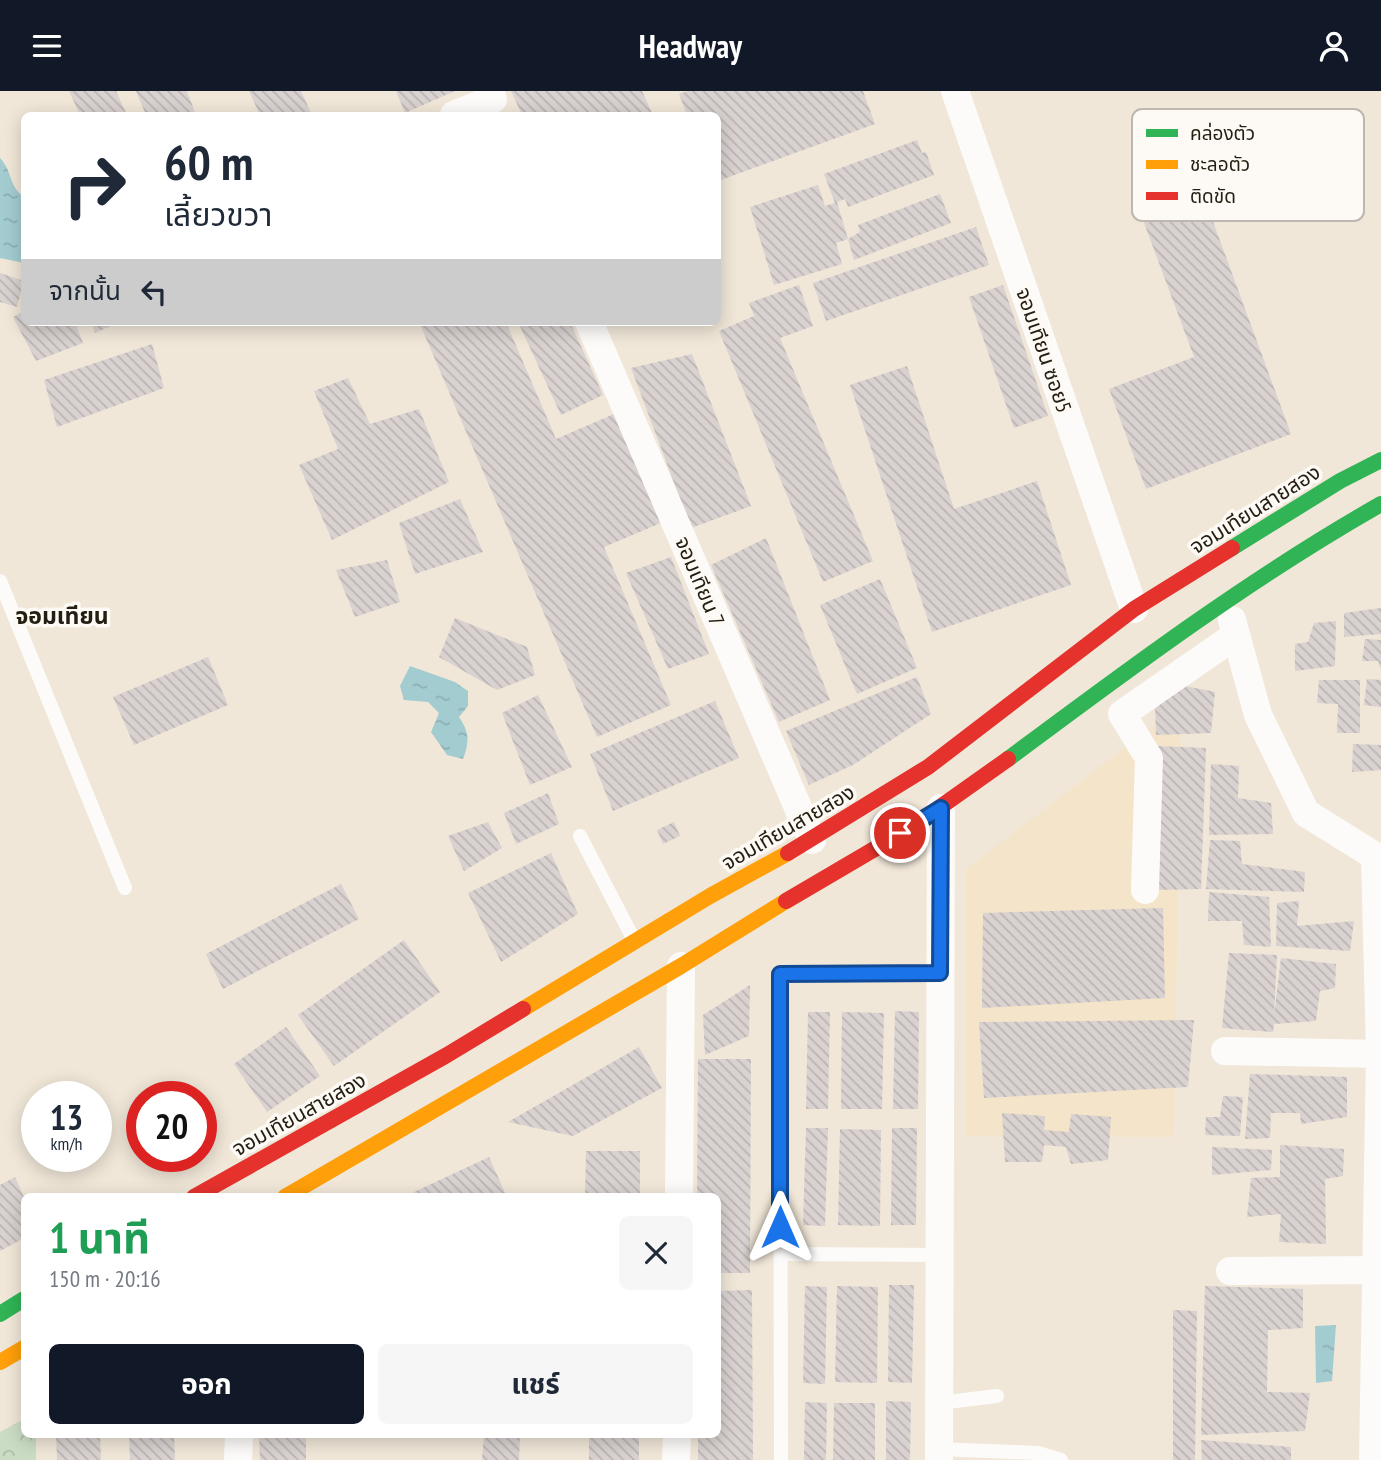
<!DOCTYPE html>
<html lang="th">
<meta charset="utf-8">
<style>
body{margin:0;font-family:"PT Sans Narrow","Noto Sans Thai",sans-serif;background:#f6f6f7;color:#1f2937;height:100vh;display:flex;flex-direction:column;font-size:26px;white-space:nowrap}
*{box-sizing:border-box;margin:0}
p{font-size:23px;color:#747a83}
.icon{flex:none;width:38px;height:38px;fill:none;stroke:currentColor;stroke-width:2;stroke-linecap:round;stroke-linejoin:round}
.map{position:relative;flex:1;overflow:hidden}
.details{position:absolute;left:21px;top:1102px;width:700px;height:245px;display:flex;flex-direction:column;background:#fff;border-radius:10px;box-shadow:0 4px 18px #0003}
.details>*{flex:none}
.banner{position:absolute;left:21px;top:21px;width:700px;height:214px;border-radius:10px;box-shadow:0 4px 18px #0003;background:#fff;color:#1f2937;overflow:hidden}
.speed{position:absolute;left:21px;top:990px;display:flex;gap:14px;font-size:35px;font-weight:700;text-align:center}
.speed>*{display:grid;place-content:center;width:91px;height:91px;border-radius:50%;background:#fff;box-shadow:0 4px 18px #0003;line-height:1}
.speed small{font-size:18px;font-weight:400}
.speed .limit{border:10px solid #d22;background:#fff;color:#111}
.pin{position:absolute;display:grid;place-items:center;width:60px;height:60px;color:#fff;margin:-30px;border:4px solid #fff;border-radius:50%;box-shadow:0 2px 7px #0007}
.me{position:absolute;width:77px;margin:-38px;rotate:0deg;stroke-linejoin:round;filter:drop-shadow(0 0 5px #0008)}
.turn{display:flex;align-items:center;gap:24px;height:147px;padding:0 28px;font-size:32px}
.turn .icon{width:91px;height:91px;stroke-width:2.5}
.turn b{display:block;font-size:49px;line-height:60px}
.then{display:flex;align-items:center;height:66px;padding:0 28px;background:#0003;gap:14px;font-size:26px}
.round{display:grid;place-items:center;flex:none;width:74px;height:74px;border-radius:10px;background:#f6f6f7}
.headline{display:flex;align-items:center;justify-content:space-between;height:119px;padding:0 28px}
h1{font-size:42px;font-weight:700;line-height:52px;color:#1e9e55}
.primary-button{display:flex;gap:14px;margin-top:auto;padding:14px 28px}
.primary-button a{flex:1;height:80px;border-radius:10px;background:#111827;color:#fff;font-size:28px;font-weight:700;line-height:80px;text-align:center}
.primary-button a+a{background:#f6f6f7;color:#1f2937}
header{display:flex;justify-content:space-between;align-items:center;height:91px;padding:0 28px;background:#111827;color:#fff;font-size:32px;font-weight:700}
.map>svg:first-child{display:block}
</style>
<header><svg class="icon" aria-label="menu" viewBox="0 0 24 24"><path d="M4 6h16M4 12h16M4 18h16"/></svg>Headway<svg class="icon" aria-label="person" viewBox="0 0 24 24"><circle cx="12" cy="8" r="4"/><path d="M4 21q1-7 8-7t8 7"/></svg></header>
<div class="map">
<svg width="1381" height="1369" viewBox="0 0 1381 1369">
<defs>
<pattern id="forest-crowns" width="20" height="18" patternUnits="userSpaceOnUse" patternTransform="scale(1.75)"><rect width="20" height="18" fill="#cbdcc4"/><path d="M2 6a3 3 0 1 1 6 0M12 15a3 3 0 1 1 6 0" fill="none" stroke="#aebca7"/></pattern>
<pattern id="water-ripples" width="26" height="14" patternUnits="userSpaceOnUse" patternTransform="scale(1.75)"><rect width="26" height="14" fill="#a3ccd1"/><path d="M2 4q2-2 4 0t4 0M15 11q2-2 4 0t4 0" fill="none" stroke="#8cafb2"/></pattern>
<pattern id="building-back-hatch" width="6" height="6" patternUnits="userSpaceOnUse" patternTransform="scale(1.75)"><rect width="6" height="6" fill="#d9d2d1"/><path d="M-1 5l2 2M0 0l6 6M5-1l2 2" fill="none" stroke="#bab4b2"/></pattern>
</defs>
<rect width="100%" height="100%" fill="#f0e7d8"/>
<path fill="#f4e4ca" d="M1181,614l-7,432 -208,-1v-267z"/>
<path fill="url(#forest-crowns)" d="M24,1328v16h12v25h-36v-28z"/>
<g fill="url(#water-ripples)">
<path d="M0,67c13,14 8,27 24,39v66l-24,-5z"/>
<path d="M410,575l45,16 13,9v15l-9,11c10,15 11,24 4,42l-16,-4 -16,-23 8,-19 -11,-11 -24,-2 -4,-14z"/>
<path d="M1336,1234l-4,56 -16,2 -1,-57z"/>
</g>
<g fill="url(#building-back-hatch)">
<path d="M69,0h47l11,24h-47z"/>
<path d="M136,0h51l9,24h-50z"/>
<path d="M249,0h52l11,24h-52z"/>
<path d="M396,0h59l-50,22z"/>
<path d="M511,0h131l11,24h-131z"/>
<path d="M688,0h175l12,33 -157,57v-66h-31l-8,-21z"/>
<path d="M917,49l5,13 4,-1 8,23 -86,32 -3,-8 -10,4 -11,-29z"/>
<path d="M818,94l7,21 12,-4 11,37 -12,4 6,21 -68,21 -24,-78z"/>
<path d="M1201,98l90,245 -145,55 -37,-100 85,-32 -54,-145z"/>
<path d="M940,103l11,29 -97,37 -6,-21 12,-7 -2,-7z"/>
<path d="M976,136l13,38 -163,56 -13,-38z"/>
<path d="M0,182l24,8 -7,26 -17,-5z"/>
<path d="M799,194l14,41 -33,12 93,223 -50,21 -104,-251 35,-15 -5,-13z"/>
<path d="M1003,194l45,131 -34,12 -45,-131z"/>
<path d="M24,220v11h51l8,21 -47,18 -23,-44z"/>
<path d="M91,231h28l-24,11z"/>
<path d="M419,231h87l50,117 58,-25 47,109 -57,24 67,158 -74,32z"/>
<path d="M518,231h52l33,73 -42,20z"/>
<path d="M152,253l12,44 -107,39 -13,-47z"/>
<path d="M692,263l59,152 -60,22 -60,-160z"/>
<path d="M907,275l47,143 83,-28 34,104 -139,47 -82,-247z"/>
<path d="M348,287l22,46 49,-15 30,73 -117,58 -33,-75 39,-16 -24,-58z"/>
<path d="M460,408l23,53 -68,22 -16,-51z"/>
<path d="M766,447l64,162 -51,22 -68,-157z"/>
<path d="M671,466l38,97 -41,15 -42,-96z"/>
<path d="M387,469l13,42 -45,15 -19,-47z"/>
<path d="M880,488l37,89 -60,26 -37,-89z"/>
<path d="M1381,517v26l-37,3v-24z"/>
<path d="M455,527l72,29 8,28 -38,15 -58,-33z"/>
<path d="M1336,530l-1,45 -40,5v-27l13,-2 6,-19z"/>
<path d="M1365,548l16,1v30l-3,-9h-16z"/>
<path d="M208,566l20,48 -94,40 -21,-48z"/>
<path d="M917,586l14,37 -78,51 -44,20 -23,-54z"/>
<path d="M1367,588l14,1v27l-17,-2z"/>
<path d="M1319,589h41v53h-23l1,-29 -21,-1z"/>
<path d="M1185,595l30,6 -4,41 -55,2 -1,-29z"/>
<path d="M538,604l34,72 -42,18 -28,-72z"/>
<path d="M715,610l24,57 -126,53 -23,-57z"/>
<path d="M1353,653l28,1v25l-29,2z"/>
<path d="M1158,655l48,2 -5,141 -46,1z"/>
<path d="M1211,673l28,2 -1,32 33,5 2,31 -64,1z"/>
<path d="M548,702l11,31 -43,20 -12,-31z"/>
<path d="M488,731l14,26 -38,23 -16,-35z"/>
<path d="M674,731l6,14 -17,8 -6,-14z"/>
<path d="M1210,749l30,1 2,23 63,8 -1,20 -98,-3z"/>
<path d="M551,762l27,61 -77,48 -33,-69z"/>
<path d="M341,793l18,35 -136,70 -17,-35z"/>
<path d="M1209,801l60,5 2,50 -27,-2 -2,-24h-34z"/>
<path d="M1299,810l-2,25 57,-5 -4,30 -74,-5 1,-43z"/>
<path d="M1163,817l2,90 -183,10 1,-95z"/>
<path d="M404,849l36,52 -106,74 -36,-51z"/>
<path d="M1229,862l48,2 -3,61 7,-58 55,6 -1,24 -15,3 -4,30 -42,3 -1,8 -51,-4z"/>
<path d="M750,894l-1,51 -44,19 -2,-40z"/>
<path d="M895,920l24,1 -1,97h-25z"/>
<path d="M808,921h22l-2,97h-22z"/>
<path d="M842,921l42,1 -2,96h-41z"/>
<path d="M1194,929l-6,67 -204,11 -5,-76z"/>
<path d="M286,936l34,49 -53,36 -33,-48z"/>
<path d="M639,956l23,41 -89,48 -65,-14z"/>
<path d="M698,968h53l-1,214h-32v-76h-21z"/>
<path d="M1250,983l97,3v40l-46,7 -1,-11h-29l-1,25 -25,1z"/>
<path d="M1223,1005l20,1 -3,39 -35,-1 1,-18h14z"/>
<path d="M1002,1022l43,3 -1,14 25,2 2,-18 40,3 -3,43 -37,4 -5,-17 -22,-2 -2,17h-37z"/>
<path d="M806,1037h22l-3,98 -22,-1z"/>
<path d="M892,1037h25l-1,97h-25z"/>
<path d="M840,1038l41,1 -1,96 -42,-1z"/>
<path d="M1280,1054l64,4 -1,27 -18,3 1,65 -47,-2 2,-28 -34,3 4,-39 29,-1z"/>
<path d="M1212,1056l60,3 -1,20 -59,5z"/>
<path d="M586,1060h54v46h-55z"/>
<path d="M489,1066l18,40h-91l-2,-5z"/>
<path d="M15,1086l9,20v41l-24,13v-66z"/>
<path d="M889,1194h25l-2,98 -24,-1z"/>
<path d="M805,1195l22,1 -2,97 -22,-1z"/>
<path d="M837,1195l41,1 -1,96 -42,-1z"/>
<path d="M1205,1195l98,3v39l-35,2 -1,62 43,1 -5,38 -104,4z"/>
<path d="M752,1199l1,170h-55v-25h20v-144z"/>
<path d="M1173,1219l24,1 -2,149h-22z"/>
<path d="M886,1310l25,1 -1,58h-24z"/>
<path d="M805,1311l22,1 -1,57h-22z"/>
<path d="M834,1312h41v57h-42z"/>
<path d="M56,1344h44l1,25h-44z"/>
<path d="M129,1344h45l1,25h-45z"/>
<path d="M259,1344h47v25h-46z"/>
<path d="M484,1344h36l-1,25h-37z"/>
<rect x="589" y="1344" width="50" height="25"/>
<path d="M1201,1349l90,7v13h-89z"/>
</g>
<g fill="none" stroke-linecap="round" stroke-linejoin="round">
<g stroke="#fdfbf9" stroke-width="14">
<path d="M0,490l125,307"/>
<path d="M580,745l54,104"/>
<path d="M781,1163l159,1"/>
<path d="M939,1312l58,-7"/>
<path d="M939,1358l99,4 23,7"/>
<path d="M781,1369l-1,-486 160,-1"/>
</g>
<g stroke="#fdfbf9" stroke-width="28">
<path d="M955,0l179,518"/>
<path d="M454,24l39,-16"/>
<path d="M589,231l223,518"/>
<path d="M1232,529l26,95 48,98 69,43 6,1"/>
<path d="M1145,799l4,-132 -27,-44 114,-79"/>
<path d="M1225,960l156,3"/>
<path d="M679,1106l2,-231"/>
<path d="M1230,1180l151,-1"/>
<path d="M238,1369l1,-25"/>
<path d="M676,1369l1,-25"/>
<path d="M939,1369l2,-652"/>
<path d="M1373,1369l7,-406 -5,-198"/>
</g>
<g stroke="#30b455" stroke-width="16">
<path d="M1232,457l108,-67 41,-21"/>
<path d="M1008,668c121,-90 241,-180 373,-255"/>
<path d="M0,1223l24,-15"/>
</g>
<g stroke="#ff9f0a" stroke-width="16">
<path d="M523,918l187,-113 78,-43"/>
<path d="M285,1106l396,-231 105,-65"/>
<path d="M0,1271l24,-14"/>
</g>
<g stroke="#e5322d" stroke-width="16">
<path d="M788,762l140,-86 206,-158 98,-61"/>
<path d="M786,810l126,-74 96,-68"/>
<path d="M194,1106l253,-142 76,-46"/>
</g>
</g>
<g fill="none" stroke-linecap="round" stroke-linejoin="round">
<defs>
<path id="route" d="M780,1136v-253l160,-1 1,-165 -41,25"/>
</defs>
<use href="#route" stroke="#114b97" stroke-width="18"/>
<use href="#route" stroke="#1a73e8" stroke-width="12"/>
</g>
<g text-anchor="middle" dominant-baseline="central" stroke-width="7" stroke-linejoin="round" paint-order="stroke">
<g font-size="21" fill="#231d12" stroke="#fdf9f4">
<text transform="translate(1044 259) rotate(71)">จอมเทียน ซอย5</text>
<text transform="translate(1255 418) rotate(-32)">จอมเทียนสายสอง</text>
<text transform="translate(700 490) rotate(67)">จอมเทียน 7</text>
<text transform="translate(788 736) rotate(-30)">จอมเทียนสายสอง</text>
<text transform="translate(299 1023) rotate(-29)">จอมเทียนสายสอง</text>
</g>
<g font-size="23" font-weight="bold" fill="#231d12" stroke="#fdf9f4">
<text x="62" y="524">จอมเทียน</text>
</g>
</g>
<rect x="1132" y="18" width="232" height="112" rx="10" fill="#fdf9f4" stroke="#bcb7b0" stroke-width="2"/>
<rect x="1146" y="38" width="32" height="8" fill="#30b455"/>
<rect x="1146" y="69" width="32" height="9" fill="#ff9f0a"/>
<rect x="1146" y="101" width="32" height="8" fill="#e5322d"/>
<g font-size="19" fill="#231d12">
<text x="1190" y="49">คล่องตัว</text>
<text x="1190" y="80">ชะลอตัว</text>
<text x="1190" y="112">ติดขัด</text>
</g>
</svg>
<div class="speed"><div>13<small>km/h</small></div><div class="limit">20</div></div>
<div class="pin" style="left:900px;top:742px;background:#d93025"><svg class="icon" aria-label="arrive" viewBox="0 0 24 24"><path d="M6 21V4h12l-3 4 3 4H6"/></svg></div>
<svg class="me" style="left:780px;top:1136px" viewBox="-20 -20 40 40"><path d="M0-17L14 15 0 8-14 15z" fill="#1a73e8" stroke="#fff" stroke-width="4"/></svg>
<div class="banner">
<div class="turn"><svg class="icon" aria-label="right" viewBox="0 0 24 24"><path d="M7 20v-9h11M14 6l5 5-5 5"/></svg><div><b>60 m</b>เลี้ยวขวา</div></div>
<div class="then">จากนั้น<svg class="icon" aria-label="left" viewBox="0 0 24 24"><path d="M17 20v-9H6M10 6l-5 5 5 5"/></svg></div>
</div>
<section class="details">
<div class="headline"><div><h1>1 นาที</h1><p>150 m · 20:16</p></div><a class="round"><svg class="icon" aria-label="close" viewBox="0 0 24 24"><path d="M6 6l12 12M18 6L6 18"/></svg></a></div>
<div class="primary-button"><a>ออก</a><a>แชร์</a></div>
</section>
</div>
